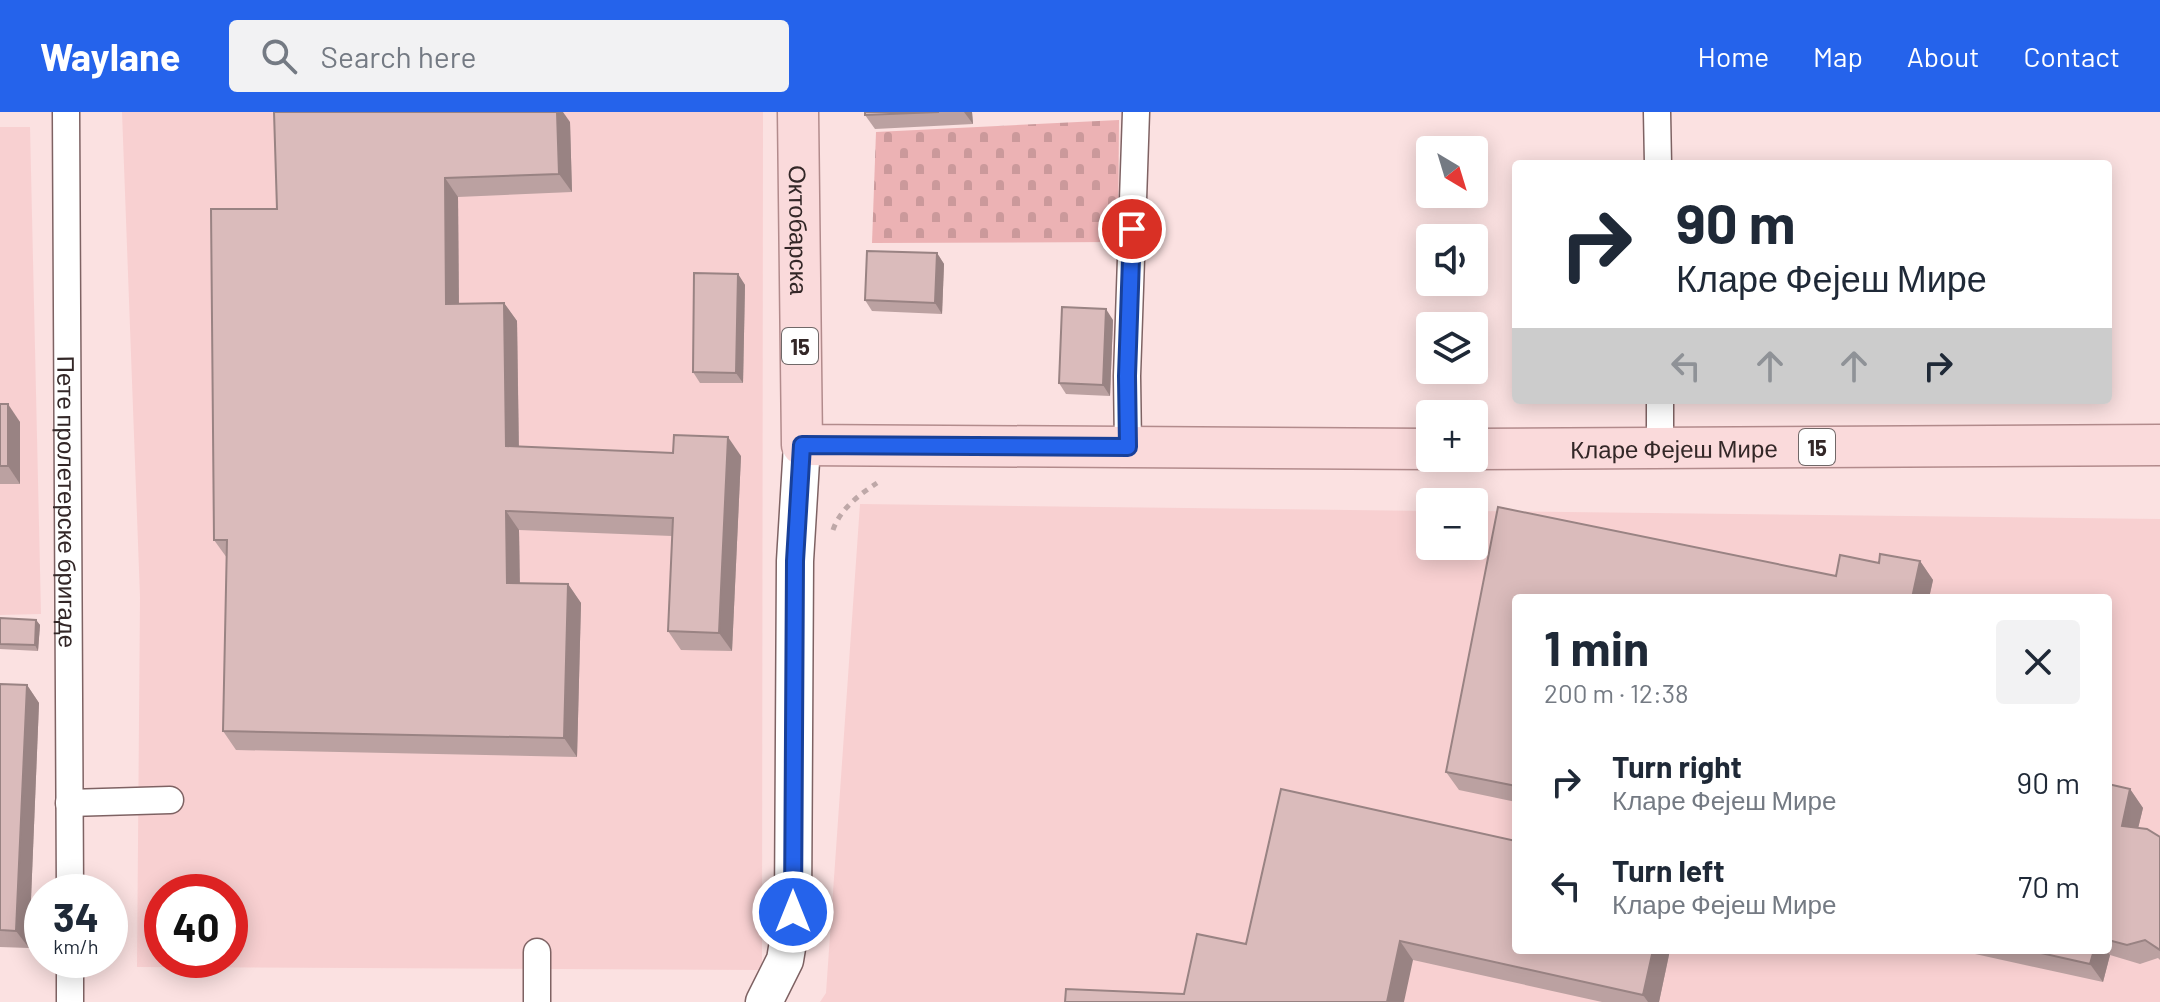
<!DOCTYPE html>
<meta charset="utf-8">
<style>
body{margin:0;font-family:Barlow,sans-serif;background:#f2f2f3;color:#1f2937;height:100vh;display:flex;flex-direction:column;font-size:30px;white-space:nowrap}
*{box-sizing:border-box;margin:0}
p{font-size:26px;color:#747a83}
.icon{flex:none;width:44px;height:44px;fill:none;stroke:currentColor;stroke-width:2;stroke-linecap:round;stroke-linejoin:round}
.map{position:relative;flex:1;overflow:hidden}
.sheet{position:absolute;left:1512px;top:482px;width:600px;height:360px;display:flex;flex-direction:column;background:#fff;border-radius:8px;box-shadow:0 4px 20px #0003}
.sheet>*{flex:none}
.top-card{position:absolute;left:1512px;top:48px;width:600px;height:244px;border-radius:8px;box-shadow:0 4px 20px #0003;background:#fff;color:#1f2937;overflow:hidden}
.needle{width:52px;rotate:142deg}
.buttons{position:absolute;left:1416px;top:24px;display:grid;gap:16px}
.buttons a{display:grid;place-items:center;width:72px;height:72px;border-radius:8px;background:#fff;box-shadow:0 4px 20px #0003;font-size:40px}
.speed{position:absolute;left:24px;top:762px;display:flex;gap:16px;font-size:40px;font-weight:700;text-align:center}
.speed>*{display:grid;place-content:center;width:104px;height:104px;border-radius:50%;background:#fff;box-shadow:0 4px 20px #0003;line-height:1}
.speed small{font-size:20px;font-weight:400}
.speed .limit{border:12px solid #d22;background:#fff;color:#111}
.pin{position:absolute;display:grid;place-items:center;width:68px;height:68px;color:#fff;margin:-34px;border:4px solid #fff;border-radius:50%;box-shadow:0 2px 8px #0007}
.me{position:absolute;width:88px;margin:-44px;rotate:0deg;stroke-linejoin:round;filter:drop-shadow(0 0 6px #0008)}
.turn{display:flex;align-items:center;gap:28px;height:168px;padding:0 32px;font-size:36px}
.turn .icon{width:104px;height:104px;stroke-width:2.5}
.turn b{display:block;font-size:56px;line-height:68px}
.lanes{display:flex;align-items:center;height:76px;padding:0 32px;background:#0003;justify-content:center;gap:40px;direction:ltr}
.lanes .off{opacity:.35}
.round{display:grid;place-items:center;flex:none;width:84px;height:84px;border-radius:8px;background:#f2f2f3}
.summary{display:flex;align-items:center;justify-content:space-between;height:136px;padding:0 32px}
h1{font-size:48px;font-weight:700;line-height:60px}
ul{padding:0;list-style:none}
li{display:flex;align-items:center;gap:24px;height:104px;padding:0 32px}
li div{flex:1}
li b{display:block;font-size:30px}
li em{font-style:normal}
header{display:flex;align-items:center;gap:48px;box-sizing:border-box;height:112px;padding:0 40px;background:#2563eb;color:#fff}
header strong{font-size:38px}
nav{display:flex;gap:44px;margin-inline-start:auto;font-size:28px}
.search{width:560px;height:72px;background:#f2f2f3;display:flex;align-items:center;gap:20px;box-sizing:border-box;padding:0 28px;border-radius:8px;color:#747a83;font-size:30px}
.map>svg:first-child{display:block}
</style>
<header>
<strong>Waylane</strong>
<div class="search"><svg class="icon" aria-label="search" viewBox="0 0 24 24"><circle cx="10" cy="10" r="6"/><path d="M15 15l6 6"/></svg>Search here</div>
<nav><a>Home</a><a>Map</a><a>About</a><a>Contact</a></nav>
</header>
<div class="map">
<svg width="2160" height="890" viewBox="0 0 2160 890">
<defs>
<pattern id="cemetery-stones" width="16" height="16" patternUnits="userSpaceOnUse" patternTransform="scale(2)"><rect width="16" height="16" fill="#ecb2b4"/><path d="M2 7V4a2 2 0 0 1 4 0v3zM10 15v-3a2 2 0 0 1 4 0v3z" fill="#cb999b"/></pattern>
</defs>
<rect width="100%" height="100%" fill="#fbe1e1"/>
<g fill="#f8d0d1" fill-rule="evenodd">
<path d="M122,0h641l-1,858 -625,-3 3,-370zM162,780h68v68h-68z"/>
<path d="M0,15h30l11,487 -41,1z"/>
<path d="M860,392l570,7v35h44v-35l686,8v483h-1340l6,-9zM1516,486h592v352h-592z"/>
</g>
<path fill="url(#cemetery-stones)" d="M1119,8l-1,122 -246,1 4,-111z"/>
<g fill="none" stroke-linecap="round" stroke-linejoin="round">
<defs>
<g id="street">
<path id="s1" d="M66,0l4,780"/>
<path d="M1657,0l1,52"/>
<path d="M1660,288v48"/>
<path d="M1128,335l-1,-71 9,-264"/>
<path d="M69,691l101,-3"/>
<path d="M537,840v50"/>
<path d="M70,848v42"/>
</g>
<path id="secondary" d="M764,890l21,-42 8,-48 2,-351 7,-116"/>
<g id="primary">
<path id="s2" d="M798,0l4,333 628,4"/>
<path id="s3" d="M1474,337l686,-4"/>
</g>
</defs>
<use href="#street" stroke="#7e6263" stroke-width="29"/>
<use href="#secondary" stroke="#7e6263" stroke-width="39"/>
<use href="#primary" stroke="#b28b8c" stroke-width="43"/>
<path stroke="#bea8a8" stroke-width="5" stroke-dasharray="6 6" stroke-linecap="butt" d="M833,418c7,-21 27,-36 44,-47"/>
<use href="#street" stroke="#fff" stroke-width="26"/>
<use href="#secondary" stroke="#fff" stroke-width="36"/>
<use href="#primary" stroke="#fadadb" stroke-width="40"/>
</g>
<g fill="#bba1a1">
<path d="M865,0h107l1,12 -98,5 -10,-14z"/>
<path d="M570,10l2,70 -114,5 1,106h45l13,18 2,126 222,9 -9,195 -51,-1 -13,-19 4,-95 -153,-6 1,53 48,1 13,19 -4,154 -341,-7 -13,-19 4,-173 -13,-18 63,-331z"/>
<path d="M937,141l7,11 -2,50 -70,-3 -7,-11z"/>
<path d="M738,162l7,11 -2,98h-43l-7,-11z"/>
<path d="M1113,208l-3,76 -44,-2 -7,-11z"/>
<path d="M0,292l20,18v62h-20z"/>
<path d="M1498,395l338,69 4,-21 39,8 1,-9 40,7 13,19 -4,18h-413v204l-57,-12 -13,-18z"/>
<path d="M0,506l36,2 4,5 -2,26 -38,-2z"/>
<path d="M0,572l27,1 12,18 -10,245 -29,-1z"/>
<path d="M2108,672l22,5 13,19 -5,20 22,9v123l-2,-2 -18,6 -30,-9 -7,27 -146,-32h151z"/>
<path d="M1281,677l389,161 -11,52h-57l-189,-42 -229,34 62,-50z"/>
</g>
<g fill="#998383">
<path d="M557,0h6l7,10 2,70 -13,-18z"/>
<path d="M964,0h8l1,12z"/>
<path d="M445,66l13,19 1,125 -13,-18z"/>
<path d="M937,141l7,11 -2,50 -7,-11z"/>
<path d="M738,162l7,11 -2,98 -7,-10z"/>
<path d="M504,191l13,18 2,144 -13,-19z"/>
<path d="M1106,197l7,11 -3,76 -7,-11z"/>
<path d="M8,292l12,18v62l-12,-18z"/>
<path d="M728,325l13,19 -9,195 -13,-18z"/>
<path d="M506,399l13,19 1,72 -13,-19z"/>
<path d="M1920,449l13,19 -4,18h-17z"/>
<path d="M568,472l13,19 -4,154 -13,-19z"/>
<path d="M36,508l4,5 -2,26 -3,-6z"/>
<path d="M27,573l12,18 -10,245 -13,-17z"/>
<path d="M2130,677l13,19 -9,37 -12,-19z"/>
<path d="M1400,829l13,19 -9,42h-17z"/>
<path d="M1653,838h17l-11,52h-11l-5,-7z"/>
<path d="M2094,838h12l4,5 -7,27 -13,-18z"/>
</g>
<g fill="#dabbbb" stroke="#998383" stroke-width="2">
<path d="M274,0h283l2,62 -114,4 1,126 58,-1 2,143 167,7 1,-18 54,2 -9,196 -51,-2 5,-113 -167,-7 1,72 61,1 -4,154 -341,-7 4,-191h-13l-3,-331h66z"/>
<path d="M865,0h74l-74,3z"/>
<path d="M867,139l70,2 -2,50 -70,-3z"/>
<path d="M694,161l44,1 -2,99 -43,-1z"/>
<path d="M1062,195l44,2 -3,76 -44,-2z"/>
<rect x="0" y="292" width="8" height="62"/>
<path d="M1498,395l338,69 4,-21 39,8 1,-9 40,7 -8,37h-396v188l-70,-14z"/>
<path d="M0,506l36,2 -1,25 -35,-1z"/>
<path d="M0,572l27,1 -11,246 -16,-1z"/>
<path d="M2108,672l22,5 -8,37 25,3 13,8v113l-15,-10 -18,5 -19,-5z"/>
<path d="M1281,677l235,52v109h137l-10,45 -243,-54 -13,61h-322l1,-13 118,5 13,-60 49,10z"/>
<path d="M2028,838h66l-4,14z"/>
</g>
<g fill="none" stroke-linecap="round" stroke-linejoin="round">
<defs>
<path id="route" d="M793,800l2,-351 7,-116 326,2 -1,-71 5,-147"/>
</defs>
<use href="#route" stroke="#184099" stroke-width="20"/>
<use href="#route" stroke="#2563eb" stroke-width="14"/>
</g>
<g text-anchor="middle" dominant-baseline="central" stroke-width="8" stroke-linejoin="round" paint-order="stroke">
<g fill="#fff" stroke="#706868" stroke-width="2">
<rect x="782" y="216" width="36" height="36" rx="6"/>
<rect x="1799" y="317" width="36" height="36" rx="6"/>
</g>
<g font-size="22" font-weight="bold" fill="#332727">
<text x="800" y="234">15</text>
<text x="1817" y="335">15</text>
</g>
<g font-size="24" fill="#332727" stroke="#fff">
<text stroke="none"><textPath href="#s2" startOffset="118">Октобарска</textPath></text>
<text stroke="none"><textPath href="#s3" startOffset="200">Кларе Фејеш Мире</textPath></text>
<text stroke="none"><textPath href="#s1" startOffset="390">Пете пролетерске бригаде</textPath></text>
</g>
</g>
</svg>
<div class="buttons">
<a><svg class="needle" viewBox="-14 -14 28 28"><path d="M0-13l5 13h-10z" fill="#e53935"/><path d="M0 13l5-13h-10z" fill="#747a83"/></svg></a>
<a><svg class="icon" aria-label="sound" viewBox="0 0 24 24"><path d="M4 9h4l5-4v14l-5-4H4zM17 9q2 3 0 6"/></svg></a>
<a><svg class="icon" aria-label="layers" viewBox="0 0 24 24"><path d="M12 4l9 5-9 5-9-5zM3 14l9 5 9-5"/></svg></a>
<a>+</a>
<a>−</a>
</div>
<div class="speed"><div>34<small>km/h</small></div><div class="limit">40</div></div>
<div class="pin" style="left:1132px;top:117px;background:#d93025"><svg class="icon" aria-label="arrive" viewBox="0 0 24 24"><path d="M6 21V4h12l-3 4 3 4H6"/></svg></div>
<svg class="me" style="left:793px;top:800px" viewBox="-20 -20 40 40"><circle r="17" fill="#2563eb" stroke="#fff" stroke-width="3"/><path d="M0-11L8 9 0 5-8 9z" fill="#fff"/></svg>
<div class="top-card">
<div class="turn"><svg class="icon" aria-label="right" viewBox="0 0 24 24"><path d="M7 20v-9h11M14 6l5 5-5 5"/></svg><div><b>90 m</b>Кларе Фејеш Мире</div></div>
<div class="lanes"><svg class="icon off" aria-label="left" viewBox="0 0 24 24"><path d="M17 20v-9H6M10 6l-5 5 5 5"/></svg><svg class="icon off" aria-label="ahead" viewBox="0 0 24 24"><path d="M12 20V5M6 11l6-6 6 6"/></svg><svg class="icon off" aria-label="ahead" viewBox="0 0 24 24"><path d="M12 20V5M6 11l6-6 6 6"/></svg><svg class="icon" aria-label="right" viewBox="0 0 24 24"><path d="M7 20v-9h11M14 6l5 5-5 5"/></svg></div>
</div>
<section class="sheet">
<div class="summary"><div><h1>1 min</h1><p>200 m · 12:38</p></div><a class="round"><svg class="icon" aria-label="close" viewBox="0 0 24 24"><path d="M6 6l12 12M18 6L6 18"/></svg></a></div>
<ul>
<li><svg class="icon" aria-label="right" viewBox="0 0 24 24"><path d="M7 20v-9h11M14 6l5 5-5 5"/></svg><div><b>Turn right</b><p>Кларе Фејеш Мире</p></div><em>90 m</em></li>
<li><svg class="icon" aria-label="left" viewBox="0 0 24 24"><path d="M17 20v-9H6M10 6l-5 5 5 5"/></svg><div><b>Turn left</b><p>Кларе Фејеш Мире</p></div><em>70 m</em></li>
</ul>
</section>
</div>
